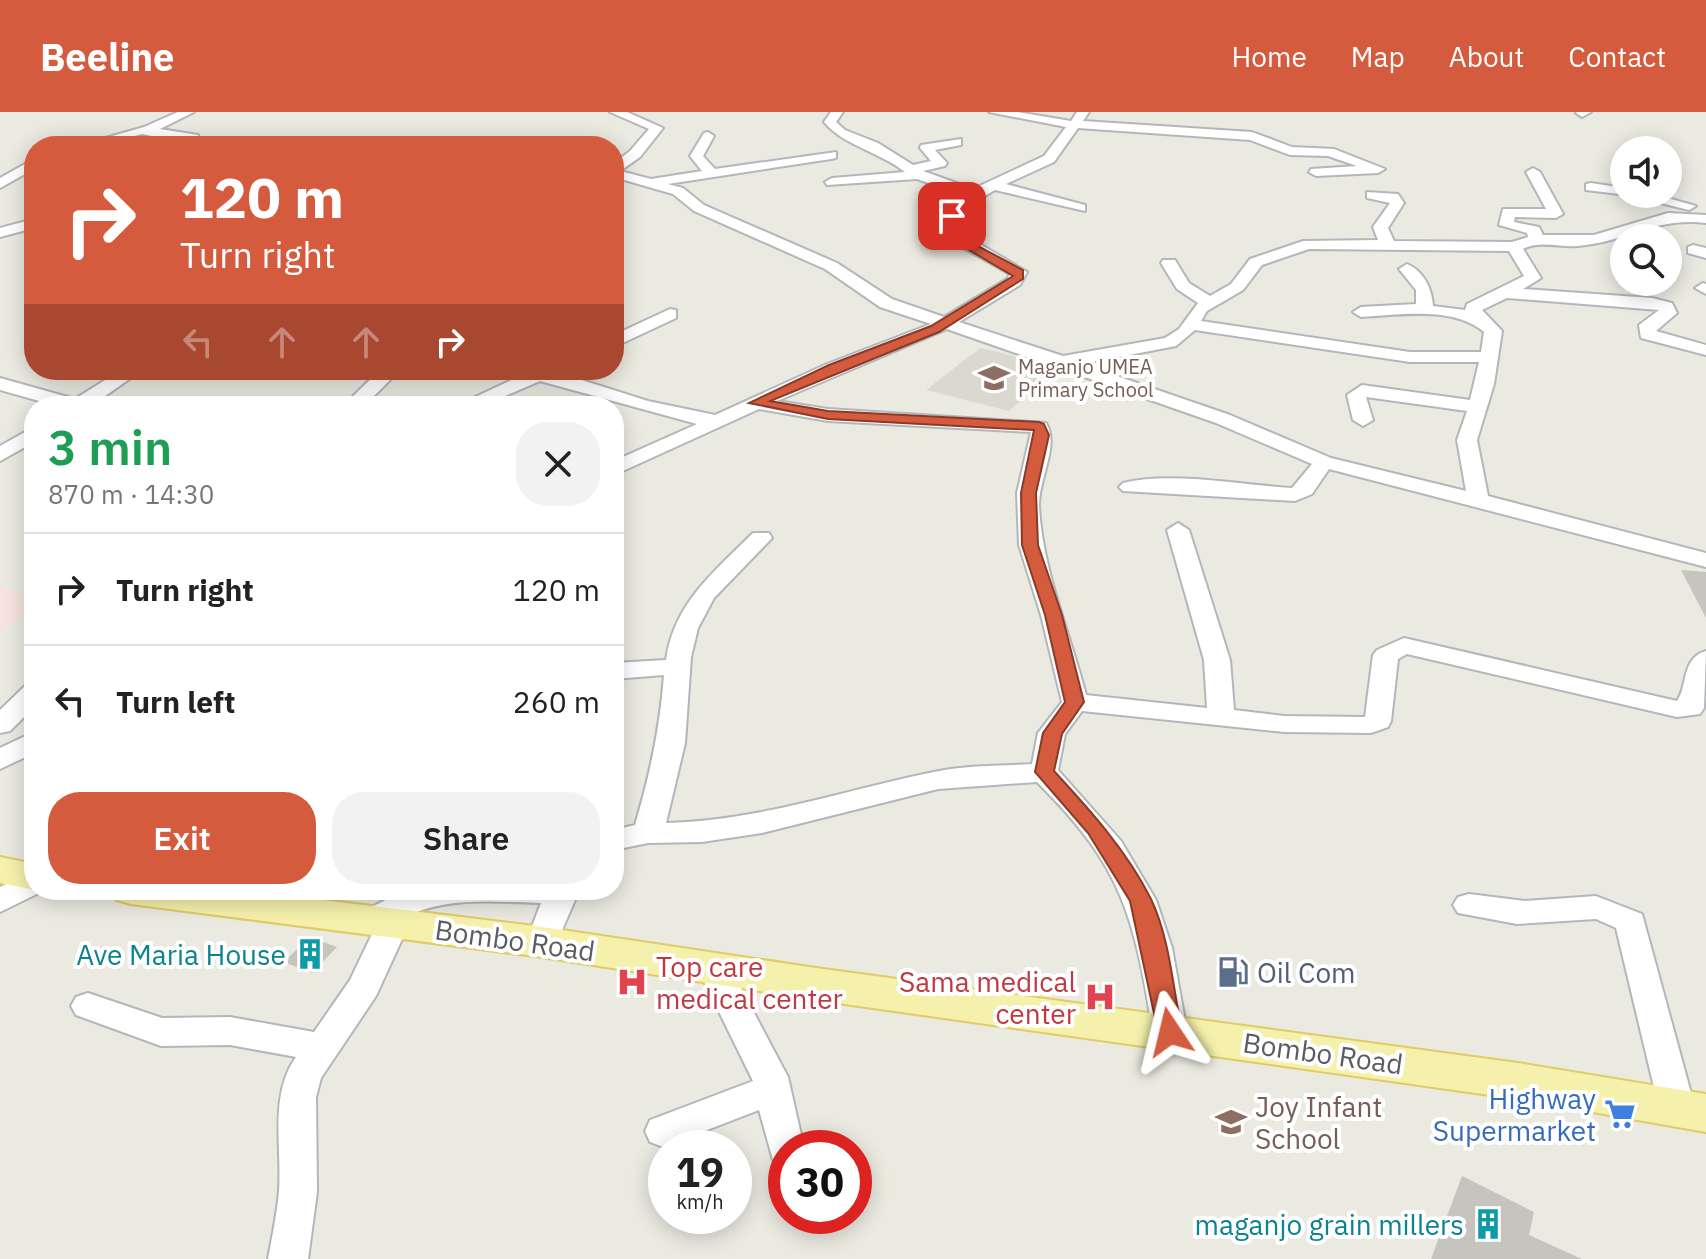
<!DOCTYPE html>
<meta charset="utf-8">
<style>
body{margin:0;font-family:"IBM Plex Sans",sans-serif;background:#f2f2f2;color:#222;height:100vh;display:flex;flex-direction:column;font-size:30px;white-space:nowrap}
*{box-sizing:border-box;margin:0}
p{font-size:26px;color:#767676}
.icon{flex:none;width:44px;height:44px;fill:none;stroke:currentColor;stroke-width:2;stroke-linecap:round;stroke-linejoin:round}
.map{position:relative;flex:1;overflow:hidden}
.panel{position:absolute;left:24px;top:284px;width:600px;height:504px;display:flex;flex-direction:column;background:#fff;border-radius:32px;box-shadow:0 4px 20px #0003}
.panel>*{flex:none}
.banner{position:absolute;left:24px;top:24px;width:600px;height:244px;border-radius:32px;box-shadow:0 4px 20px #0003;background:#d45b3e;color:#fff;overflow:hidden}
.tools{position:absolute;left:1610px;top:24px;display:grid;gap:16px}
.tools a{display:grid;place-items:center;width:72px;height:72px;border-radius:50%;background:#fff;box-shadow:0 4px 20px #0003;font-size:40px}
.speed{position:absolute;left:648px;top:1018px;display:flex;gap:16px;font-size:40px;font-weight:700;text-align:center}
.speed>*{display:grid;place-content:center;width:104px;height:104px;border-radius:50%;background:#fff;box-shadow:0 4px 20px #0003;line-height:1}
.speed small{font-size:20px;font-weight:400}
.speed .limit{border:12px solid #d22;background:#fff;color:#111}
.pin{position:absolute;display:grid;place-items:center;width:68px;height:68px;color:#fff;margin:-34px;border-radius:16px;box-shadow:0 4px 12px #0006}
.me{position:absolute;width:88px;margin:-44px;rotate:350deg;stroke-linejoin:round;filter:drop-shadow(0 0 6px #0008)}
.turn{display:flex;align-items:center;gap:28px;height:168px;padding:0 24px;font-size:36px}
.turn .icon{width:104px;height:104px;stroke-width:2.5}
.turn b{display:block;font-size:56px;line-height:68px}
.lanes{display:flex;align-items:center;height:76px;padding:0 24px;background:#0003;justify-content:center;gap:40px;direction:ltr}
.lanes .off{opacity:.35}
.round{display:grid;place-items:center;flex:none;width:84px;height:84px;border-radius:32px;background:#f2f2f2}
.overview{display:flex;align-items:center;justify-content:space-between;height:136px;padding:0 24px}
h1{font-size:48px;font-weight:600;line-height:60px;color:#1e9e55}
.action{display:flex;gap:16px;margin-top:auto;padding:16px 24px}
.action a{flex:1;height:92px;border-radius:32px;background:#d45b3e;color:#fff;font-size:32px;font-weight:600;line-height:92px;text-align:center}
.action a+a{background:#f2f2f2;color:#222}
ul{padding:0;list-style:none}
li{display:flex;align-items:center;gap:24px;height:112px;padding:0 24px;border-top:2px solid #e0e0e0}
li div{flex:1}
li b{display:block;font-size:30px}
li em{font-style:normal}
header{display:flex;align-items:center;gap:48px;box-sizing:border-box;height:112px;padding:0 40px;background:#d45b3e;color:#fff}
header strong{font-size:38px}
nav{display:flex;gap:44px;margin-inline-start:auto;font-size:28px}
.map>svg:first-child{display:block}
</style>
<header>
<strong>Beeline</strong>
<nav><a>Home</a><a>Map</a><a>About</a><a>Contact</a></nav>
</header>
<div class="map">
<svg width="1706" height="1147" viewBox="0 0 1706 1147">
<rect width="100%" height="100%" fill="#ebeae1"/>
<path fill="#dad9cf" d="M980,236l80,19 -51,44 -83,-21z"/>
<path fill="#f7e3dd" d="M0,474l34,13v14l-34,17z"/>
<g fill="#c6c4be">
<path d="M1681,458l25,2v46z"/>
<path d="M309,825l28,10 -25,26 -28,-11z"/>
<path d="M1462,1064l72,36 -5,23 53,24h-151z"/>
</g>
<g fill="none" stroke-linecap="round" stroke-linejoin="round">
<defs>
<g id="minor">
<path d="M178,0h16l-34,17 38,6 1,11 -57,-12 -45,12h-20l67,-19z"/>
<path d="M610,0h17l36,16 -23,29 -20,14 31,8 51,-8 -12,-15 14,-23 4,-1 6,4 -11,20 12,13 121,-17v6l-5,1 -163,25 15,4 21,17 133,58 55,36 52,18 63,-38 3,-5 -59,-33 -7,-9 3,-23 16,-14 -46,-16 -90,6 -2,-3 7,-4 73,-6c-25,-20 -61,-26 -81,-50l7,-10h12l-7,10 9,8 33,13 35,22 18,-4 -11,-13 1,-3 40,-6v6l-26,5 12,13 -2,3 -22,5 50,18 71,-33 22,-29 -77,-15h28l54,9 6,-9h12l-6,9 169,11 40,15 42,2 51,20 -7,4 -62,3 -7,-4 2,-3 46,-3 -29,-10 -38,-1 -40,-15 -172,-12 -24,34 -48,22 79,21v6l-90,-21 -34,20 -3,21 69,41 -7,13 -61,37 104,34 102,-18 14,-9 19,-26 -21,-14 -16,-26 2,-3h12l14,23 21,13 21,-12 19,-25 53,-18 75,-1 -5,-13 17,-24 -23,-5v-6l31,2 6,9 -16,25 6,13 118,1 16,-5 -1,-4 -28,-8 4,-16h43l-20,-37 7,-4 7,4 23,42 -7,4 -41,-1 -1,5 25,5 4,8h51l74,-22 38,2v8c-53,-6 -79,19 -128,23 -18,2 -38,-6 -55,3l18,29 -18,11 129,9 20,5 5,10 -21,18 50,14v10l-65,-17 -2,-13 20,-15 -152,-12 -25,12 20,21 -8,53 -17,56 11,56 218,57v14l-377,-98 -17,25 -17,7 -172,-10 -4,-4 4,-4c48,-12 119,2 169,5l20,-24 -96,-41 -269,-94 -170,72 51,8 218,14c14,22 -8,57 -7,83 3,63 31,127 47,189l121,13 -3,-48 -37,-130 11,-7 11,7 41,130 4,50 50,6 81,1 8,-62 4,-5 27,-12 273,63c11,-15 4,-43 29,-50l-2,57 -4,6 -23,3 -270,-63 -9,5 -7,62 -3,6 -17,6 -87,-1 -202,-21 -17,23 -7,36 63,71 35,59 16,48 15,84 -5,10 -12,4 -12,-4 -5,-10c-19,-116 -30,-165 -116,-250l-99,7 -176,44 -60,9 -54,1 -34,7v-20l21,-5c15,-50 25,-97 29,-150l-50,4v-16l52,-3c8,-57 48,-88 87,-127h16l3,5 -58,60 -16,30 -7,29 -6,86 -19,80c92,-2 179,-33 268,-51 32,-7 66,-6 98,-8l6,-31 24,-31 -21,-87 -22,-70 -2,-52 14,-61 -203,-11 -69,-12 -145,66v-14l83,-37 -157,-43 -58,25h-26l64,-30 -11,-6h41l98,31 67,14 112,-51 104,-40 -51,-17 -55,-38 -131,-58 -21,-17 -59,-17v-14l16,-12 19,-22zM1309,137l200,2 15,25 -57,28 -2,6 -32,-4c-1,-17 -9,-35 -26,-42l-8,5 17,21v14l-55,3 -8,5 8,5c39,-2 92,-11 123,15l-3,20h-71l-209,-31 6,-10 36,-21 19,-25zM1195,218l215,32h69l-9,38 -108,-15 -15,10 6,25 10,6 10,-6 -7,-23 101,14 -10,29 9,51 -135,-33 -101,-43 -148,-51 94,-18z"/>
<path d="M1591,0l-9,5 -6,-4 1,-1z"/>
<path d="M34,47v10l-34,19v-10z"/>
<path d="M1591,71l33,5v6h29l43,12 -7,4 -61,-15 -42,-5v-6z"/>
<path d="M34,107v9l-34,9v-9z"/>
<path d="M1693,133l13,3v10l-18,-5v-6z"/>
<path d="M1703,171l3,1v10l-11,-6z"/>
<path d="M670,197l6,1v8l-62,29v-12z"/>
<path d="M121,258h21l-51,36h-34l-57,-16v-12l75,21z"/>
<path d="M380,258h20l-36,36h-21z"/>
<path d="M34,315v15l-34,19v-15z"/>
<path d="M34,572v23l-24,24 -10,2v-23l25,-24z"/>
<path d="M34,620v21l-34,16v-21z"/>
<path d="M34,759v19h11l-45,22v-25z"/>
<path d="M405,778h173v3l-25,58 -11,3 -11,-3 -5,-9 15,-39c-46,-1 -94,-7 -136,14l4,7 -33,72 -55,82 -5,19 1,95 -9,67h-40c4,-22 9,-45 11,-68 3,-44 -10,-96 17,-134l-66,-12 -69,1 -85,-31 -5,-9 5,-9 12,-4 74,25 68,-1 84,15 36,-52 24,-50 -10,-3 -5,-8 5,-8z"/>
<path d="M1469,782l56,7 71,-5 46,18 53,194 -5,11 -13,4 -13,-4 -5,-11 -43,-180 -20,-9 -79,5 -59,-11 -5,-8 5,-8z"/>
<path d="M714,844l12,4 62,117 16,71h-18v17l-13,-5 -14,-50 -96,37 -13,-5 -5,-11 5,-11 103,-39 -55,-112 4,-9z"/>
</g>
<g id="major">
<path d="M0,745l34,7 1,26 -35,-7z"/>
<path d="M112,778h130l300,37 281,42 695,94 188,31v38l-188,-33 -695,-98 -281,-44 -411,-53 -14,-4z"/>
</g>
</defs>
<use href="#minor" stroke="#b3b6ba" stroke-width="4"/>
<use href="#major" stroke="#e0cb65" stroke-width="4"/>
<use href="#minor" fill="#fff" fill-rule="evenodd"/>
<use href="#major" fill="#f5f1ac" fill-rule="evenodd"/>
</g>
<path fill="#d45b3e" stroke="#8a3b28" stroke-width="2" d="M948,101l9,3 2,20 64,34v9l-84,53 -169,69 58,10 211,11 5,2 5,11 -13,58 2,52 24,70 22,87 -22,32 -8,37c36,39 73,80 97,128 19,40 22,90 31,133l-3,6 -9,3 -9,-3 -3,-6 -28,-131 -42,-68 -53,-61 8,-39 22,-31 -20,-87 -23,-70 -1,-52 13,-63 -206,-11 -79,-16 80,-38 102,-39 82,-50 -61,-36 -6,-8z"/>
<defs>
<symbol id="school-bare" viewBox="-9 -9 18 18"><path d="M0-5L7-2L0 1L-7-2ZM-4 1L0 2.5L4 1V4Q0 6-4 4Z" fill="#8d6e63" stroke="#fff" stroke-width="2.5" paint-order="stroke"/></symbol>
<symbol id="building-bare" viewBox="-9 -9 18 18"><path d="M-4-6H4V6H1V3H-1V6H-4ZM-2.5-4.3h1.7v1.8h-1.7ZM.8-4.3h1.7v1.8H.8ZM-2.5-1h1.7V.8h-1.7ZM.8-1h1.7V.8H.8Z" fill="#0f9aa8" stroke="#fff" stroke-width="2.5" paint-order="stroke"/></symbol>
<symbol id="fuel-bare" viewBox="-9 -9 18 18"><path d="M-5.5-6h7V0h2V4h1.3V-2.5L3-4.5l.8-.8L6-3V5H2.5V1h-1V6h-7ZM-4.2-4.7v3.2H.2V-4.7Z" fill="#5c6f8a" stroke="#fff" stroke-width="2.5" paint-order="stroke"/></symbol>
<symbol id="hospital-bare" viewBox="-9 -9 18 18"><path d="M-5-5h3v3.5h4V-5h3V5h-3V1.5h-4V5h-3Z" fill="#e0444e" stroke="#fff" stroke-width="2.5" paint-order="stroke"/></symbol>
<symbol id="supermarket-bare" viewBox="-9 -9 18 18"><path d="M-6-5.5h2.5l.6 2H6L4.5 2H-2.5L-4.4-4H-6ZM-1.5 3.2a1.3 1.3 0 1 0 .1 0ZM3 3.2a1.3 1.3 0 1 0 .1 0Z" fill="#3f7fe0" stroke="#fff" stroke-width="2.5" paint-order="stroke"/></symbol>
</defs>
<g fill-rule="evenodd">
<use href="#school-bare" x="972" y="244" width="44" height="44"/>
<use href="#building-bare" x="288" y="820" width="44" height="44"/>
<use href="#fuel-bare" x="1211" y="838" width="44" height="44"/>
<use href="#hospital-bare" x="610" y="848" width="44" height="44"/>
<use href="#hospital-bare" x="1078" y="863" width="44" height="44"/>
<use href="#supermarket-bare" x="1598" y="980" width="44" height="44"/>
<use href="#school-bare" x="1209" y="988" width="44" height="44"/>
<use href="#building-bare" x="1466" y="1090" width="44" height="44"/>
</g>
<g text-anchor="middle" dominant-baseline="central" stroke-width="8" stroke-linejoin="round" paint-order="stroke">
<g font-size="20" fill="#785e54" stroke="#fff" text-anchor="start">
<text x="1018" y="254">Maganjo UMEA<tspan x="1018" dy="23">Primary School</tspan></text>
</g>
<g font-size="28" fill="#595c60" stroke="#fff">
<text transform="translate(515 828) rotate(8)">Bombo Road</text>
<text transform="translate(1323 941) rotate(8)">Bombo Road</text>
</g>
<g font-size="28" fill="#0d838f" stroke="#fff" text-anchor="end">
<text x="286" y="842">Ave Maria House</text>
<text x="1464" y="1112">maganjo grain millers</text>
</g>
<g font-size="28" fill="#be3a42" stroke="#fff" text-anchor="start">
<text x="656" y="854">Top care<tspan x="656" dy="32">medical center</tspan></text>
<text x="1076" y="869" text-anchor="end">Sama medical<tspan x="1076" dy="32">center</tspan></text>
</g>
<g font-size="28" fill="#4e5e75" stroke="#fff" text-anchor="start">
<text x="1257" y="860">Oil Com</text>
</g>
<g font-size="28" fill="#366cbe" stroke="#fff" text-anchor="end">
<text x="1596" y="986">Highway<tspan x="1596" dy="32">Supermarket</tspan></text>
</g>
<g font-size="28" fill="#785e54" stroke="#fff" text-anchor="start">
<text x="1255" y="994">Joy Infant<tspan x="1255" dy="32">School</tspan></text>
</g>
</g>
</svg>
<div class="tools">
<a><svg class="icon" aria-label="sound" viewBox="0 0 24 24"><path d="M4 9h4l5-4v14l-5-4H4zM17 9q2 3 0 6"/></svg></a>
<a><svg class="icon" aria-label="search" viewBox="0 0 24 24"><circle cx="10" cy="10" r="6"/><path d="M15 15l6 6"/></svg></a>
</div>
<div class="speed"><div>19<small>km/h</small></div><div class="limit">30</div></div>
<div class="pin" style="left:952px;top:104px;background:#d93025"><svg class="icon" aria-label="arrive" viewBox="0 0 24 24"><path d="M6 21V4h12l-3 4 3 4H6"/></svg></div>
<svg class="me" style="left:1170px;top:920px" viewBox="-20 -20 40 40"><path d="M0-17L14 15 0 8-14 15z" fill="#d45b3e" stroke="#fff" stroke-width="4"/></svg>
<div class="banner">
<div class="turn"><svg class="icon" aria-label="right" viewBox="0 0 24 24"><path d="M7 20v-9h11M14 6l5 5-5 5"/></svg><div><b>120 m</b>Turn right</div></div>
<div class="lanes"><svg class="icon off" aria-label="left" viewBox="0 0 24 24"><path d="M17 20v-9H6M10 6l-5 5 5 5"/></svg><svg class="icon off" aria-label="ahead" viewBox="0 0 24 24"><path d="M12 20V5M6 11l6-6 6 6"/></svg><svg class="icon off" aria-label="ahead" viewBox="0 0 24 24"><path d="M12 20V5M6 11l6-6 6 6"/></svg><svg class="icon" aria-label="right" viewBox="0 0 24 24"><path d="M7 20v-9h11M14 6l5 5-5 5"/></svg></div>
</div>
<section class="panel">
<div class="overview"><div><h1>3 min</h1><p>870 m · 14:30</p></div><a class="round"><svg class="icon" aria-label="close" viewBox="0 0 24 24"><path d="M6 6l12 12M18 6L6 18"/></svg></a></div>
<ul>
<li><svg class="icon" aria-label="right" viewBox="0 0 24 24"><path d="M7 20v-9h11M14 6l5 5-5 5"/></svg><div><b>Turn right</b></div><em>120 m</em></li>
<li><svg class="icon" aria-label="left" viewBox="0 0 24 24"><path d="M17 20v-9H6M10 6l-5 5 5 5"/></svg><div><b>Turn left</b></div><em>260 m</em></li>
</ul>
<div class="action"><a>Exit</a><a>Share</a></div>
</section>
</div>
